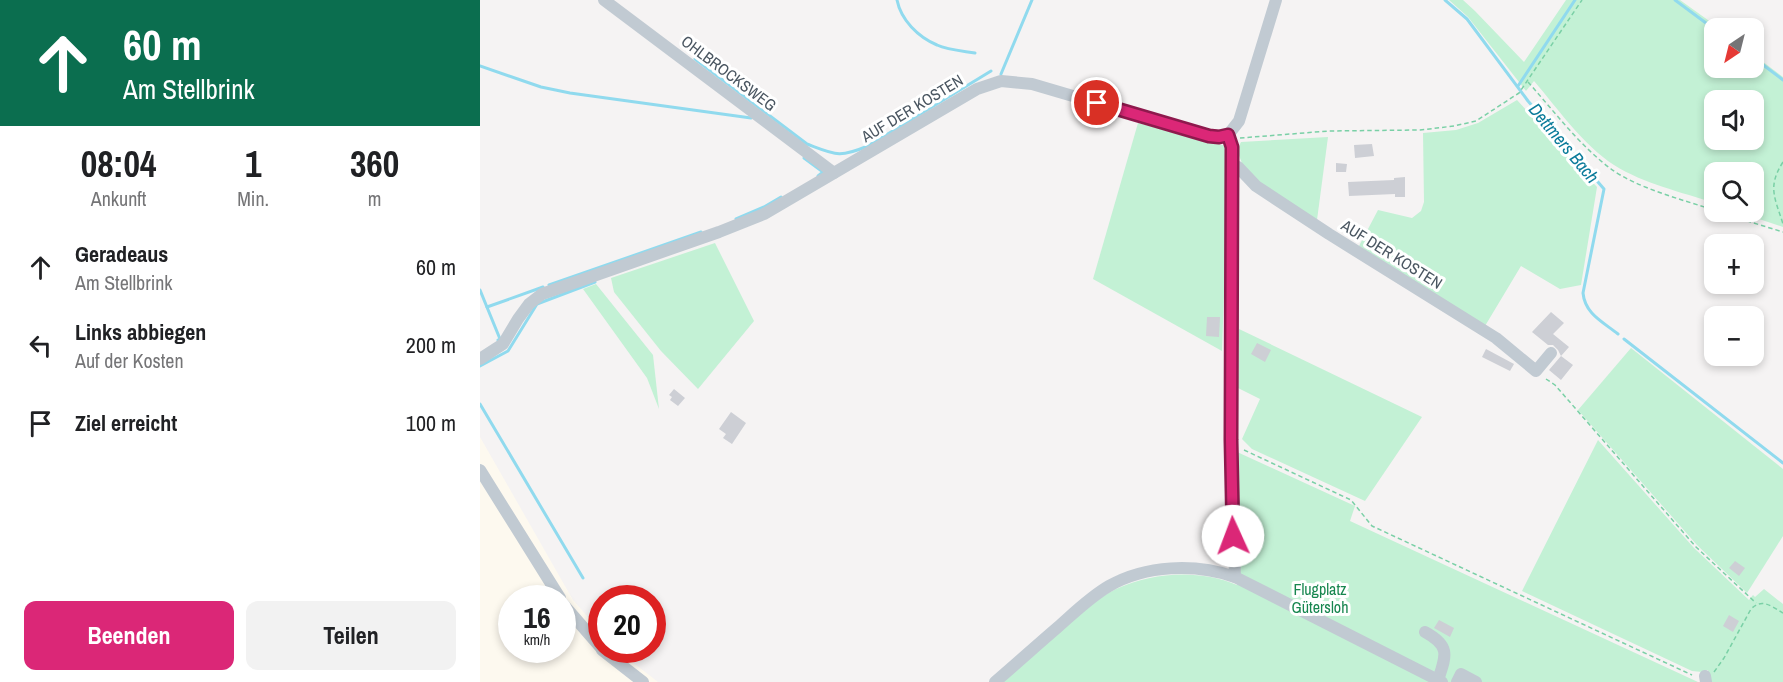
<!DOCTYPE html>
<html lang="de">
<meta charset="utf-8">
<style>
body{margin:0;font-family:"Archivo Narrow",sans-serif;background:#f2f2f2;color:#202124;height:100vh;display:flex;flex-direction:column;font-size:22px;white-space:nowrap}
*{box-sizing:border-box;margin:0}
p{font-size:20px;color:#757577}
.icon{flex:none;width:33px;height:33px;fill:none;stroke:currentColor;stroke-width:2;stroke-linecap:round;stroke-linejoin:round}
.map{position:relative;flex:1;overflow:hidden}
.panel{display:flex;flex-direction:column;background:#fff;width:480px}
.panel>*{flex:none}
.guide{background:#0b6e4f;color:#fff;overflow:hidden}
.needle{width:39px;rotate:215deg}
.controls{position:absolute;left:1224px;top:18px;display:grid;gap:12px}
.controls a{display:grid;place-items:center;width:60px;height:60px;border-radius:12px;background:#fff;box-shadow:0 3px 9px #0003;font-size:30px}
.speed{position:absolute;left:18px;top:585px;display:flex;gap:12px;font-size:30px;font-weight:700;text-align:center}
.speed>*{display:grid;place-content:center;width:78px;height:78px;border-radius:50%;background:#fff;box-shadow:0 3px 9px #0003;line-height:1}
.speed small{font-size:15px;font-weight:400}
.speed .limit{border:9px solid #d22;background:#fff;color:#111}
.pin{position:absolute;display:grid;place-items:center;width:51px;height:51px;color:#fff;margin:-26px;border:3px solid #fff;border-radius:50%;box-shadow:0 2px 6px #0007}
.me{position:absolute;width:66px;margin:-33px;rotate:358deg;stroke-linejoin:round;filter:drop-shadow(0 0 4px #0008)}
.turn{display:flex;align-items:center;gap:21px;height:126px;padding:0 24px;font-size:27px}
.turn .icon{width:78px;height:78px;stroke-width:2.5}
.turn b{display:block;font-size:42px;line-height:51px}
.eta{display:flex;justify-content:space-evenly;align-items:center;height:102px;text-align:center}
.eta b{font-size:36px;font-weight:800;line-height:42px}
.button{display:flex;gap:12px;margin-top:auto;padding:12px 24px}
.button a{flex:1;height:69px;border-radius:12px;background:#db2777;color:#fff;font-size:24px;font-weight:800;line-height:69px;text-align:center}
.button a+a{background:#f2f2f2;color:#202124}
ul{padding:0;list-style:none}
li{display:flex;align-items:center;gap:18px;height:78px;padding:0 24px}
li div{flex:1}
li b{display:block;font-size:22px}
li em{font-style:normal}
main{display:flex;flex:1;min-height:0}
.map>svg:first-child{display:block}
</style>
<main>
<section class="panel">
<div class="guide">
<div class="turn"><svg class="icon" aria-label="ahead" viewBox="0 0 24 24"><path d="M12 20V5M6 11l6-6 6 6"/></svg><div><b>60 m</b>Am Stellbrink</div></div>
</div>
<div class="eta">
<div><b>08:04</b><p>Ankunft</p></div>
<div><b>1</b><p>Min.</p></div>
<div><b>360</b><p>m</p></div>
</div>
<ul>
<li><svg class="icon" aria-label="ahead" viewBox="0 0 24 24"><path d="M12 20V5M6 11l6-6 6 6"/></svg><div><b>Geradeaus</b><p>Am Stellbrink</p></div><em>60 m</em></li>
<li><svg class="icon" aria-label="left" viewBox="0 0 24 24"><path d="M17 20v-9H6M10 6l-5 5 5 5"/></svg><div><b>Links abbiegen</b><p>Auf der Kosten</p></div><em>200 m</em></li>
<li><svg class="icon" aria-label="arrive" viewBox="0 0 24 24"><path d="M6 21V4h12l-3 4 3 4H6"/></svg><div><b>Ziel erreicht</b></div><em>100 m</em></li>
</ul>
<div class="button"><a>Beenden</a><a>Teilen</a></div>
</section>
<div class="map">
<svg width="1303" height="682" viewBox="0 0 1303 682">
<rect width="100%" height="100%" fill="#f5f3f3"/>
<path fill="#fdf9ef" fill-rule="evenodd" d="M0,437l93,163 28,32 1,18h15l41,32h-178zM32,598h50v52h-50z"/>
<g fill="#c3f1d5" fill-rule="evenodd">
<path d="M969,0h14l12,11 49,51 42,-62h114l39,28h-5v40h40v-13l29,22v150l-45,-15h16v-40h-40v31c-32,-11 -70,-19 -100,-38 -32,-21 -55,-55 -80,-84l-8,10 -58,-74zM1234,100h40v40h-40z"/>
<path d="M1037,100l80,87 -16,98 -21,4 -39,-23 -36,60 -126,-80 19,-36 34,8 9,-7 3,-9 -1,-69 33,-3 22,-7z"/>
<path d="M658,123l88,23 2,33 -6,172 -129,-72z"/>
<path d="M848,137l-11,83 -59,-37 -15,-17 -6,-16 4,-8z"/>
<path d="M235,243l39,78 -56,68 -37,-38 -47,-59 -3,-14z"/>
<path d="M116,284l57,71 6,54 -12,-31 -64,-89z"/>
<path d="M759,329l183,88 -57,84 -113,-52 -10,-10 18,-40 -22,-11z"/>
<path d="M1151,348l152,121v67l-36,57 -50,-48 -119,-135z"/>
<path d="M1118,440l96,108 55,52 4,-5 2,2 9,-8 19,15v78h-77l3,-6 -1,-6 -6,2 -10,-1 -170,-80z"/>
<path d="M755,451l120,55 -5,15 348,161h-697c21,-18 42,-36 63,-54 16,-14 33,-30 52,-39 38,-17 83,-20 121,-4z"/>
</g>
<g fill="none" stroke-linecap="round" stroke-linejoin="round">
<g stroke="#90daee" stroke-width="3">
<path d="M417,0c4,20 21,37 40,45 11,5 26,6 38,8"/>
<path d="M965,0l22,19 61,82 76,88 -21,104c2,21 20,29 35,41"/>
<path d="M1195,0l39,29"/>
<path d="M1274,58l29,22"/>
<path d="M215,59l112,85c29,11 32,14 61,2l123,-75"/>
<path d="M0,66l61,21 29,6 181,25"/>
<path d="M521,74l31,-74"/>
<path d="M1038,86l57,-86"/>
<path d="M324,158l19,14 -5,4"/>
<path d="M256,219l28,-12 17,-10"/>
<path d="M69,285l152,-53"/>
<path d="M0,290l20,49 -2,1"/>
<path d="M7,307l56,-20"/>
<path d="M1144,339l159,124"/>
<path d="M0,366l28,-15 29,-47 58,-22"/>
<path d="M0,404l103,174"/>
</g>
</g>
<g fill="#cdcfd5">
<path d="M892,144l2,12 -19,2 -1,-13z"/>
<path d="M856,163l11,1 -1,8h-10z"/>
<path d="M925,177v20h-10v-3l-46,2 -1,-14 46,-2v-2z"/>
<path d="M1071,312l13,11 -11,11 16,13 -8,9 12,9 -12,15 -12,-10 12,-14 -3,-6 -5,-5h-5l-16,-13z"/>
<path d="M727,317h13l-1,20 -13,-1z"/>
<path d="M777,343l14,7 -6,12 -14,-8z"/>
<path d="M1006,349l28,15 -4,7 -28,-14z"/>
<path d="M194,389l11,9 -7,8 -8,-6 2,-3 -3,-2z"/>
<path d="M251,412l15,11 -14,21 -9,-6 3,-4 -7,-5z"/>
<path d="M1255,561l10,7 -6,8 -10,-8z"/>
<path d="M1249,615l10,6 -6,11 -10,-6z"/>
<path d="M959,620l15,8 -4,9 -16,-9z"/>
</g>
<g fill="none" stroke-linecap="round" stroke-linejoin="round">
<g stroke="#7ad0a6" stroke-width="1.5" stroke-dasharray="4.5 3" stroke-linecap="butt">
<path d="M1048,82c26,29 51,63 83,87 26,19 72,31 103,41"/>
<path d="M760,138l89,-7 91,-1 34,-4 22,-5 43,-28 63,-93"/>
<path d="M1303,162c-16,25 -8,36 0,62"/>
<path d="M1238,212l65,20"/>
<path d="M1066,379l9,6 141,162 60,56"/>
<path d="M764,450l107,50 21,26 320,149"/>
<path d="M1234,672l10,-14 27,-49c11,-11 20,-3 32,4"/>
</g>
<g stroke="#c1cad2" stroke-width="12">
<path d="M124,0l230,173"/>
<path d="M748,135l4,12 1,19 -2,274 4,137"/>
<path d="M748,135l11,-14 37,-121"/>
<path d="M753,166l5,1 18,19 73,48 167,104 40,33 15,-18"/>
<path d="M0,359l23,-15 15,-25 11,-15 13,-10 177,-62 45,-18 213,-125 24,-8 31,3 177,52 10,1 9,-2"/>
<path d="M0,470l80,128"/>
<path d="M82,603l40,46"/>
<path d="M945,632c26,14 21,24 13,48"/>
<path d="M122,650l41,32"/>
<path d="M1225,676l1,6"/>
<path d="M515,682c21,-18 42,-37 63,-55 16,-14 32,-30 51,-41 37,-21 86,-23 126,-9l207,105"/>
<path d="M977,682l4,-8 15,8"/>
</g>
</g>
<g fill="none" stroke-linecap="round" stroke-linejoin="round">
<defs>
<path id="route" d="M617,103l112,33 10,1 9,-2 4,12 -1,293 2,96"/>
</defs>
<use href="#route" stroke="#8e194d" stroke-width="15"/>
<use href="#route" stroke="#db2777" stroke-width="10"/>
</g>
<g text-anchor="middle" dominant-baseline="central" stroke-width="6" stroke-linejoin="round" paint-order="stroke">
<g font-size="16" fill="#4a5661" stroke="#fff">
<text transform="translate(249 73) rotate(37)">OHLBROCKSWEG</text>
<text transform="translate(432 108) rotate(-31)">AUF DER KOSTEN</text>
<text transform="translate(912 254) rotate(32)">AUF DER KOSTEN</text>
</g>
<g font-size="16" fill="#17864f" stroke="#fff">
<text x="840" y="589">Flugplatz<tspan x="840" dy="18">Gütersloh</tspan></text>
</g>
<g font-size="18" font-style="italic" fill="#0c7c9b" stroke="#fff">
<text transform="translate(1084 143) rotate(50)">Dettmers Bach</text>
</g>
</g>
</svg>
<div class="controls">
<a><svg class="needle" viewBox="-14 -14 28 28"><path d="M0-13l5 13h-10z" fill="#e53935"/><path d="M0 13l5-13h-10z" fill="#757577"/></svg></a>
<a><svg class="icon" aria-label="sound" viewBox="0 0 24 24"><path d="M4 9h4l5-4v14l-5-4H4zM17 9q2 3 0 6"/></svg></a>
<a><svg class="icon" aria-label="search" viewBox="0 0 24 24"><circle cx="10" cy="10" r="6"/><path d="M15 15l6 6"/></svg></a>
<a>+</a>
<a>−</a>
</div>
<div class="speed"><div>16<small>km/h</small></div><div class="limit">20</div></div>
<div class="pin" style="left:617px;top:103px;background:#d93025"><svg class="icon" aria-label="arrive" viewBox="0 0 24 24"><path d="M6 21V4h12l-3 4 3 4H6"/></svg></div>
<svg class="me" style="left:753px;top:536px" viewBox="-20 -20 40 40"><circle r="19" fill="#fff"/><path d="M0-13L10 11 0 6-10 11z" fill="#db2777"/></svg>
</div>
</main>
